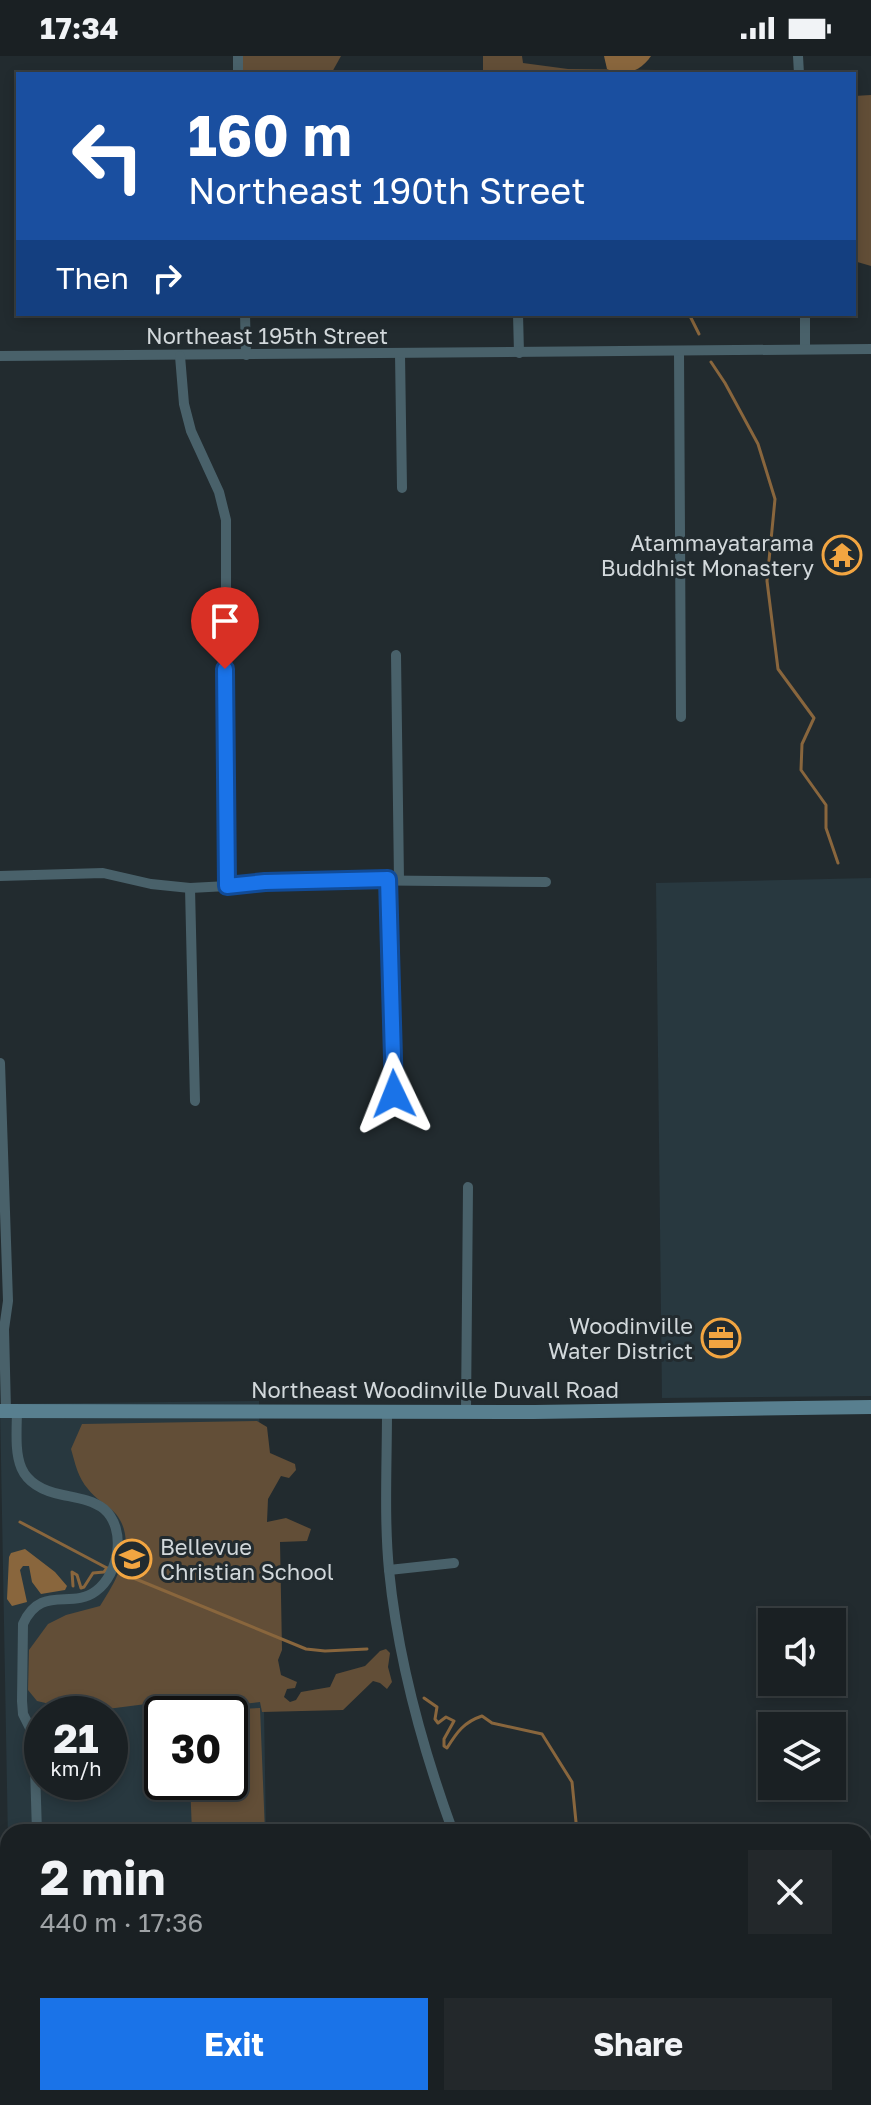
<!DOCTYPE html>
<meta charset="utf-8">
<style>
body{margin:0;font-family:"Golos Text",sans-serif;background:#23282b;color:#f1f3f6;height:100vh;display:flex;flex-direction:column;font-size:30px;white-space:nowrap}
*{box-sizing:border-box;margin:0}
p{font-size:26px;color:#9fa3a6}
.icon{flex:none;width:44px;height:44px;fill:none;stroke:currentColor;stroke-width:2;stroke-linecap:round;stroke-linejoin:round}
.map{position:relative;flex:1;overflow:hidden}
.details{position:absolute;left:0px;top:1768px;width:872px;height:282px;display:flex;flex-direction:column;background:#1a2023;border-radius:24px 24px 0 0;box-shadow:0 4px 12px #0003,0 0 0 2px #383e41}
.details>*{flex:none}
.guide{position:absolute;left:16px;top:16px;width:840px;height:244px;border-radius:0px;box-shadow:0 4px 12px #0003,0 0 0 2px #383e41;background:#1a4fa0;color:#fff;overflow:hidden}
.fabs{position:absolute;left:758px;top:1552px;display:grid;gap:16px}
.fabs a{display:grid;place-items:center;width:88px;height:88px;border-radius:0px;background:#1a2023;box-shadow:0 4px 12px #0003,0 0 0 2px #383e41;font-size:40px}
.speed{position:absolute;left:24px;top:1640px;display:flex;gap:16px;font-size:40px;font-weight:700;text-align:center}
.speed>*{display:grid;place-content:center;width:104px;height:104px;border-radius:50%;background:#1a2023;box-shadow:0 4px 12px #0003,0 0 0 2px #383e41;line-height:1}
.speed small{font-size:20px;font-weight:400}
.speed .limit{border:4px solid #111;border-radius:12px;background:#fff;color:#111}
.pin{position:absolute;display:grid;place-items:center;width:68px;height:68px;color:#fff;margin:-82px -34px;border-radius:50% 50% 50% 0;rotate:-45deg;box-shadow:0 0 8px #0007}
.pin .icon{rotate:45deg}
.me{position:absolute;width:88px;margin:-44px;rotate:358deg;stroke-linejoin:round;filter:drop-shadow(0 0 6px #0008)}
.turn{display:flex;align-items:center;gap:28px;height:168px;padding:0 40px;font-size:36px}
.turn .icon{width:104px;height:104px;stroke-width:2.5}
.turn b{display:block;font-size:56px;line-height:68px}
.then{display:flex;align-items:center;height:76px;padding:0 40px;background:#0003;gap:16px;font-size:30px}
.round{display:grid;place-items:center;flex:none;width:84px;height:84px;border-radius:0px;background:#23282b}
.head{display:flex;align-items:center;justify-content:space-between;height:136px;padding:0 40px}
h1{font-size:48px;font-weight:700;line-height:60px}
.cta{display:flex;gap:16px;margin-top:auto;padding:16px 40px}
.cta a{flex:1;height:92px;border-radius:0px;background:#1a73e8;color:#fff;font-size:32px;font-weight:700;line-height:92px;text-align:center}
.cta a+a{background:#23282b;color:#f1f3f6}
.status{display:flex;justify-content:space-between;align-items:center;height:56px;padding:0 40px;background:#1a2023;direction:ltr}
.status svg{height:22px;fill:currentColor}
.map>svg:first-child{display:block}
</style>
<div class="status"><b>17:34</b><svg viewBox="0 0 49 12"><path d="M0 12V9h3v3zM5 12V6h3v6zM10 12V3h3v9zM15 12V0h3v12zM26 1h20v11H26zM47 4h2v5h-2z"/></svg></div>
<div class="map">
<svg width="871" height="2049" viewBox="0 0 871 2049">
<rect width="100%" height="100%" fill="#222b2f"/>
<g fill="#28383f" fill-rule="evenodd">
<path d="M871,822v518l-209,2 -6,-515z"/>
<path d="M259,1345l7,431h-258v10l-8,-438zM42,1658h68v68h-68zM162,1658h68v68h-68z"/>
</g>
<g fill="#624e37">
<path d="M238,0h103l-10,18h-93z"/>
<path d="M483,0h39l1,7 45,6 177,2 6,3h-268z"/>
<path d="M871,39v171l-17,-5v-165z"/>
<path d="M257,1365l10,6 3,26 25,11 1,6 -7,8 -8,-2 -13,23 -1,23 19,-4 25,11 -4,12 -27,1 2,108 -4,10 3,15 16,7 -2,6 -8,1 -3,8 6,5 6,-2 5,-8 29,-5 6,-13 29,-8 15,-15 6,-2 4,4 -2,14 4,15 -5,7 -7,-6 -7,-2 -30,29 -81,2 -2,-10 -32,4 -19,-3 -52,5 -3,-5 -70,9 -47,-11 -9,-11 1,-40 19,-26 18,-9 34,-9c16,-25 39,-63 16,-92 -8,-9 -21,-15 -28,-25 -10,-11 -13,-26 -17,-40l11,-25z"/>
<path d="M260,1652l5,124h-73l-2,-50h40v-68h-43v-3z"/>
<path d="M565,2042h293v3l-290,3z"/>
</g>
<g fill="#89663d">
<path d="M604,0h47c-10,15 -27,22 -44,13z"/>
<path d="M25,1493l30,23 12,14 -2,4 -24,4 -9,-12 -3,-16h-6l-3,4 7,32 -15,4 -5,-7 2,-42 2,-4z"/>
</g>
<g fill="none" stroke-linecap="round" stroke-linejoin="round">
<g stroke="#89663d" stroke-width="3">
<path d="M689,258l10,20"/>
<path d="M711,306l14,21 33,61 17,55 -8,82 11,88 36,49 -12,26 -1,26 25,35v23l12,35"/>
<path d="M20,1466l87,46"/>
<path d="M126,1519l180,74 19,2 42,-2"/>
<path d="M73,1530l-1,-14 5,3 4,13 3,-1 9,-14 11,-1 3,-4"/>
<path d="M424,1642l13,9 -2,12 3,4 8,-6 8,4 -10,18v7l3,2c10,-16 17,-26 35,-32l10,7 50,11 30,48 5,50"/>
<path d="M685,2042l4,7"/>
</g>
<g stroke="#49616a" stroke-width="10">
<path d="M238,0v18"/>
<path d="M798,0l1,18"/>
<path d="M245,258l1,41"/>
<path d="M518,258l1,39"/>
<path d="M805,258v35"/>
<path d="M679,295l2,366"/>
<path d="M400,298l2,134"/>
<path d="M0,300l871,-7"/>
<path d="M180,300l4,48 7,27 28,61 7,28v81"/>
<path d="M396,599l3,225"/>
<path d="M225,613l2,217"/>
<path d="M0,820l103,-3 48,11 39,4 151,-8 205,2"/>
<path d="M388,823l6,215"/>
<path d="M190,832l5,213"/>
<path d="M0,1007l8,238 -4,28 2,82"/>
<path d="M17,1355c-1,44 -5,74 46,84 14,3 29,5 41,14 23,20 15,65 -8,82 -25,19 -55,-7 -73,33l-1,77 1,13 11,22 3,96"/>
<path d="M387,1355c0,53 -3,107 2,159 9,91 33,177 64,262"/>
<path d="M466,1355l2,-224"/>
<path d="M389,1514l65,-7"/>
<path d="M0,2021l8,-1"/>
<path d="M549,2042l4,7"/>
</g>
<path stroke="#587f8f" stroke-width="14" d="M0,1355l534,1 337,-5"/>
</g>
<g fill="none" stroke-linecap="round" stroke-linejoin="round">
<defs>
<path id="route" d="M225,613l2,217 38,-4 123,-3 6,215"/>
</defs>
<use href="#route" stroke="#114b97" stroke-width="20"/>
<use href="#route" stroke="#1a73e8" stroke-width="14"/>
</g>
<defs>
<symbol id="temple-ring" viewBox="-11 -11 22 22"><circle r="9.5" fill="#222b2f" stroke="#f2a541" stroke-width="1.5"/><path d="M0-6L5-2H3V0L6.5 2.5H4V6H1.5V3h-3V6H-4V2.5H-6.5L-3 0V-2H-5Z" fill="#f2a541"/></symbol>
<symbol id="office-ring" viewBox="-11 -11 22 22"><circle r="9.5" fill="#222b2f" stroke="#f2a541" stroke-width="1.5"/><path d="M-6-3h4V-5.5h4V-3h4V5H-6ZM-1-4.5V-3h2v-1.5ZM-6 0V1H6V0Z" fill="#f2a541"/></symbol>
<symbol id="school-ring" viewBox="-11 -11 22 22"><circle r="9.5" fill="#222b2f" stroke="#f2a541" stroke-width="1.5"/><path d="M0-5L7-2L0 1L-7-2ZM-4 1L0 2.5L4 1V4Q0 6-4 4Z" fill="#f2a541"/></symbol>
</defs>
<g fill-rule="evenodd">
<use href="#temple-ring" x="820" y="477" width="44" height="44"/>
<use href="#office-ring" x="699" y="1260" width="44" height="44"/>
<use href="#school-ring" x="110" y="1481" width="44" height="44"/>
</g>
<g text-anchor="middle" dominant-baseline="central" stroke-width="6" stroke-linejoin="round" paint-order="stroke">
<g font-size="22" fill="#d2d8db" stroke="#222b2f">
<text x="267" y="279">Northeast 195th Street</text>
<text x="435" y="1333">Northeast Woodinville Duvall Road</text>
</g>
<g font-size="22" fill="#d2d8db" stroke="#222b2f" text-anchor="end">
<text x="814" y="486">Atammayatarama<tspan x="814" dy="25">Buddhist Monastery</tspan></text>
<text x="693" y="1269">Woodinville<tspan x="693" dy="25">Water District</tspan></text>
<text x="160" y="1490" text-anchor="start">Bellevue<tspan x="160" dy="25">Christian School</tspan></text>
</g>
</g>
</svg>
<div class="fabs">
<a><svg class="icon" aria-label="sound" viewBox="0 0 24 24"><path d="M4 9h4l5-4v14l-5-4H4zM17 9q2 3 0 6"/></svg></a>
<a><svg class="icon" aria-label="layers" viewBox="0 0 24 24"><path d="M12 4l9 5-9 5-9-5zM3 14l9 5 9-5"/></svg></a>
</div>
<div class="speed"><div>21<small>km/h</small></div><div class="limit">30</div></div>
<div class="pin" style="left:225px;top:613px;background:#d93025"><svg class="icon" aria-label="arrive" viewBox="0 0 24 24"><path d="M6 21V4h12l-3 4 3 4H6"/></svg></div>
<svg class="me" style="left:394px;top:1038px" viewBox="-20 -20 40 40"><path d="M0-17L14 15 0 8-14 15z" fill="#1a73e8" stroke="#fff" stroke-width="4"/></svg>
<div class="guide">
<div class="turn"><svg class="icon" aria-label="left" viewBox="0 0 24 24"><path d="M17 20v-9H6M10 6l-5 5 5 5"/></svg><div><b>160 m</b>Northeast 190th Street</div></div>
<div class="then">Then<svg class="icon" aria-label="right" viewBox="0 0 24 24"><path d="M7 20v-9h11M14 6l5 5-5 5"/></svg></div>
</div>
<section class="details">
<div class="head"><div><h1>2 min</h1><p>440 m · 17:36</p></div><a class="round"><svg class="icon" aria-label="close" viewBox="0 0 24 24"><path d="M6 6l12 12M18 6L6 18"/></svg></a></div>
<div class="cta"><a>Exit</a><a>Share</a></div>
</section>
</div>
